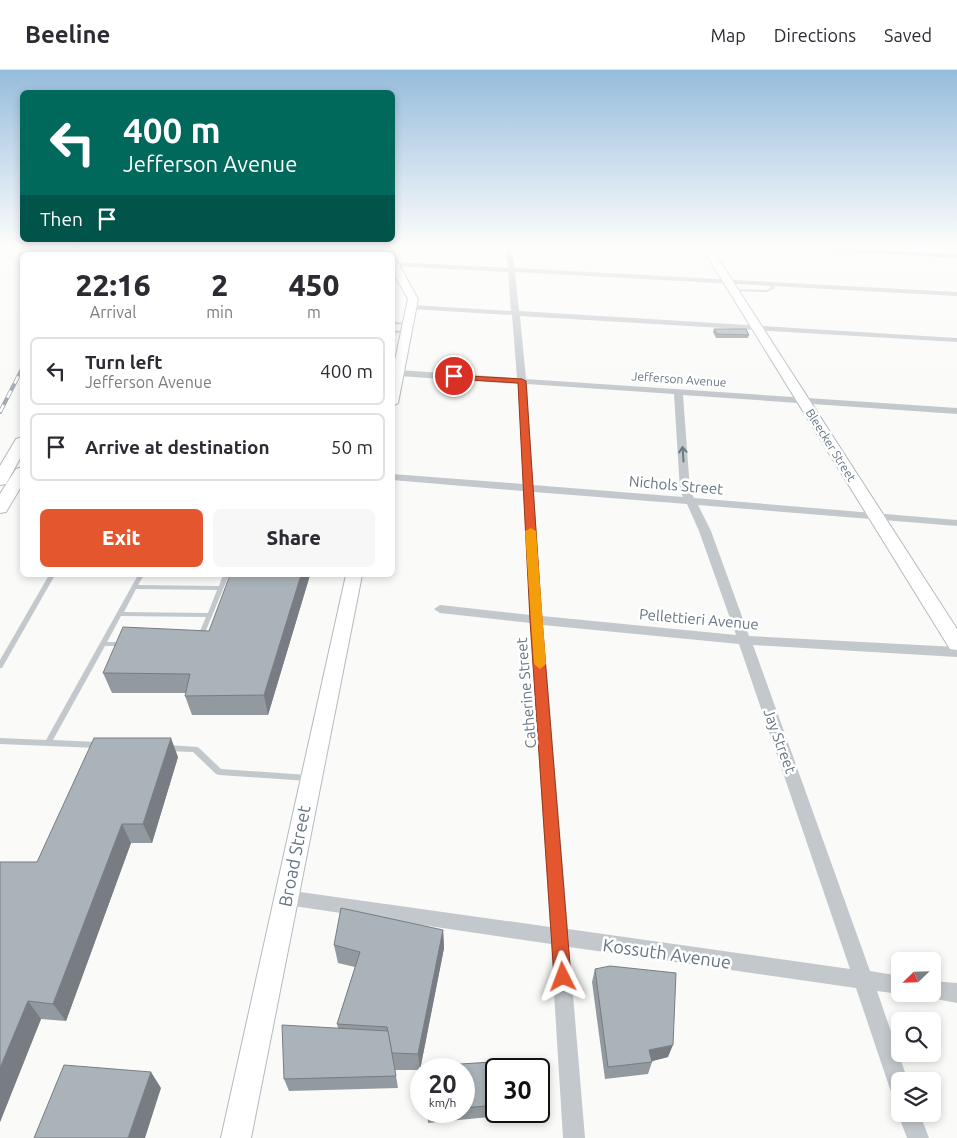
<!DOCTYPE html>
<style>
body{margin:0;font-family:Ubuntu,sans-serif;background:#f7f7f7;color:#2b2b33;height:100vh;display:flex;flex-direction:column;font-size:19px;white-space:nowrap}
*{box-sizing:border-box;margin:0}
p{font-size:16px;color:#7c7c81}
.icon{flex:none;width:28px;height:28px;fill:none;stroke:currentColor;stroke-width:2;stroke-linecap:round;stroke-linejoin:round}
.map{position:relative;flex:1;overflow:hidden}
.drawer{position:absolute;left:20px;top:182px;width:375px;height:325px;display:flex;flex-direction:column;background:#fff;border-radius:8px;box-shadow:0 2px 8px #0003}
.drawer>*{flex:none}
.banner{position:absolute;left:20px;top:20px;width:375px;height:152px;border-radius:8px;box-shadow:0 2px 8px #0003;background:#00695c;color:#fff;overflow:hidden}
.needle{width:32px;rotate:247deg}
.tools{position:absolute;left:891px;top:882px;display:grid;gap:10px}
.tools a{display:grid;place-items:center;width:50px;height:50px;border-radius:8px;background:#fff;box-shadow:0 2px 8px #0003;font-size:25px}
.speed{position:absolute;left:410px;top:988px;display:flex;gap:10px;font-size:25px;font-weight:700;text-align:center}
.speed>*{display:grid;place-content:center;width:65px;height:65px;border-radius:50%;background:#fff;box-shadow:0 2px 8px #0003;line-height:1}
.speed small{font-size:12px;font-weight:400}
.speed .limit{border:2px solid #111;border-radius:8px;background:#fff;color:#111}
.pin{position:absolute;display:grid;place-items:center;width:42px;height:42px;color:#fff;margin:-21px;border:2px solid #fff;border-radius:50%;box-shadow:0 1px 5px #0007}
.me{position:absolute;width:55px;margin:-28px;rotate:357deg;stroke-linejoin:round;filter:drop-shadow(0 0 4px #0008)}
.turn{display:flex;align-items:center;gap:18px;height:105px;padding:0 20px;font-size:22px}
.turn .icon{width:65px;height:65px;stroke-width:2.5}
.turn b{display:block;font-size:35px;line-height:42px}
.then{display:flex;align-items:center;height:48px;padding:0 20px;background:#0003;gap:10px;font-size:19px}
.eta{display:flex;justify-content:space-evenly;align-items:center;height:85px;text-align:center}
.eta b{font-size:30px;font-weight:800;line-height:35px}
.action{display:flex;gap:10px;margin-top:auto;padding:10px 20px}
.action a{flex:1;height:58px;border-radius:8px;background:#e4572e;color:#fff;font-size:20px;font-weight:800;line-height:58px;text-align:center}
.action a+a{background:#f7f7f7;color:#2b2b33}
ul{padding:0;list-style:none}
li{display:flex;align-items:center;gap:15px;height:68px;margin:0 10px 8px;padding:0 10px;border:2px solid #e1e1e2;border-radius:8px}
li div{flex:1}
li b{display:block;font-size:19px}
li em{font-style:normal}
header{display:flex;align-items:center;gap:30px;box-sizing:border-box;height:70px;padding:0 25px;background:#fff;border-bottom:1px solid #e1e1e2}
header strong{font-size:24px}
nav{display:flex;gap:28px;margin-inline-start:auto;font-size:18px}
.map>svg:first-child{display:block}
</style>
<header>
<strong>Beeline</strong>
<nav><a>Map</a><a>Directions</a><a>Saved</a></nav>
</header>
<div class="map">
<svg width="957" height="1068" viewBox="0 0 957 1068">
<rect width="100%" height="100%" fill="#fafaf8"/>
<g fill="none" stroke-linecap="round" stroke-linejoin="round">
<defs>
<g id="secondary">
<path d="M380,176h9l5,9 -2,2 -8,-2z"/>
<path d="M701,176h9l247,383v21l-7,-1z"/>
<path d="M392,188l5,3 21,38 -20,104 -6,4v-33l16,-75 -16,-28z"/>
<path d="M346,505h16l-111,563h-30z"/>
</g>
<g id="primary">
<path d="M102,176h10l-3,9h-10z"/>
<path d="M118,176h10l-3,9h-10z"/>
<path d="M22,367v18l-16,29 -6,1v-19l16,-27z"/>
<path d="M22,397v18l-16,27 -6,1v-19l16,-25z"/>
</g>
</defs>
<use href="#secondary" stroke="#b3babf" stroke-width="2"/>
<use href="#primary" stroke="#b5babe" stroke-width="2"/>
<g fill="#c3c8cc" fill-rule="evenodd">
<path d="M771,213h1l3,5 -8,4 -34,-1 -2,-1 2,-1 33,1 5,-2 -2,-4z"/>
<path d="M392,252l18,1 2,1 -2,1 -18,-1z"/>
<path d="M408,260l2,1 -1,1 -17,1v-2z"/>
<path d="M49,505h6l-53,93h-2v-8z"/>
<path d="M138,505h6l-6,10 81,1 4,-11h6l-27,65h-2l-3,-2 9,-21 -85,-1 -14,26h18l3,2 -3,2h-20l-52,94 45,2 3,1 1,2 -1,2 -3,1 -98,-4v-6l46,2zM136,519l81,1 -9,23 -84,-1z"/>
<path d="M168,675l30,2 23,22 87,6 3,1 1,2 -1,2 -3,1 -89,-6 -3,-1 -23,-22 -25,-1 -3,-1 -1,-2 1,-2z"/>
</g>
<g fill="#c3c8cc" fill-rule="evenodd">
<path d="M506,176h6l3,22 442,24v4l-442,-24 4,39 438,27v4l-437,-26 6,63 431,29v6l-274,-19 7,95 4,8 263,22v6l-259,-21 13,26 38,105 208,11v10l-204,-12 117,326 30,5v18h2h-2l-23,-3 31,90h-8v18l-7,-3 -3,-7 -34,-101 -287,-41 16,191h-22l-12,-194 -271,-40 -3,-6 3,-6 6,-2 264,37 -20,-304 -90,-10 -6,-4 6,-4 90,10 -7,-124 -131,-11v-6l131,10 -5,-100 -119,-8 -4,-3 4,-3 118,8 -5,-63 -100,-6 -4,-2 4,-2 99,6 -3,-39 -116,-6 2,-4 114,6zM527,314l147,10 6,96 3,7 -150,-12zM534,422l153,12 12,27 37,104 -194,-19zM543,555l196,19 111,325 -282,-40z"/>
<path d="M742,176h48l167,8v4z"/>
<path d="M932,911l25,2v20l-32,-6 -1,-3h8z"/>
<path d="M900,1040v4h20l9,24h-22l-9,-24z"/>
</g>
<use href="#secondary" fill="#fff" fill-rule="evenodd"/>
<use href="#primary" fill="#fff" fill-rule="evenodd"/>
<defs>
<path id="rail-far1" d="M73,185l4,-9"/>
<path id="rail" d="M0,342l22,-43"/>
</defs>
<use href="#rail-far1" stroke="#a2aab0" stroke-width="3"/>
<use href="#rail" stroke="#a2aab0" stroke-width="4"/>
<use href="#rail-far1" stroke="#fff" stroke-width="2" stroke-dasharray="6" stroke-linecap="butt"/>
<use href="#rail" stroke="#fff" stroke-width="2.5" stroke-dasharray="8" stroke-linecap="butt"/>
</g>
<g fill="#929a9f">
<path d="M714,259l35,6 -1,3h-32l-3,-6z"/>
<path d="M310,505l-42,140h-76l-7,-19 1,-3h-74l-9,-20 106,-42z"/>
<path d="M178,687l-26,86h-21l-65,178 -25,-2 -41,103v-260h37z"/>
<path d="M443,860l1,18 -24,122h-25l3,18 -109,3 -5,-12 54,-51 -1,-4 18,-57 -17,-4 -4,-18z"/>
<path d="M595,899l73,88 -16,4v1l-4,12 -43,5 -13,-97z"/>
<path d="M464,999h32v42h26l-1,3 -93,9 -1,-12h37z"/>
</g>
<g fill="#777d82">
<path d="M301,505h9l-42,140 -4,-20z"/>
<path d="M171,668l7,19 -26,86 -9,-19z"/>
<path d="M122,754l9,19 -65,178 -13,-17z"/>
<path d="M443,860l1,18 -24,122 -2,-16z"/>
<path d="M28,931l13,18 -41,103v-54z"/>
<path d="M673,975l-5,12 -23,6 4,-13z"/>
<path d="M151,1002l10,16 -16,50h-17z"/>
</g>
<g fill="#aab3b9" stroke="#777d82">
<path d="M714,259h32l3,6 -32,-1z"/>
<path d="M230,505h71l-37,120 -79,1 5,-22 -87,-1 20,-46 86,4z"/>
<path d="M94,668h77l-28,86h-21l-69,180 -25,-3 -28,67v-206h37z"/>
<path d="M341,838l102,22 -25,124 -26,-1 -5,-26 -50,-3 23,-72 -26,-7z"/>
<path d="M610,896l66,7 -3,72 -24,5 3,12 -44,5 -13,-98z"/>
<path d="M282,955l106,6 8,45 -112,3z"/>
<path d="M522,990v9h-26v36l-32,3v-39h-34v-3z"/>
<path d="M64,995l87,7 -23,66h-94z"/>
</g>
<defs><path id="oneway-shaft" d="M-6 0H5M1.5-3L5.5 0L1.5 3" fill="none" stroke-width="1.6" stroke-linecap="round" stroke-linejoin="round" transform="scale(1.25)"/></defs>
<use stroke="#6a7a87" href="#oneway-shaft" transform="translate(683 384) rotate(-94)"/>
<linearGradient id="sky" x2="0" y2="1"><stop stop-color="#96bcdc"/><stop offset="0.54" stop-color="#fdfdfc"/><stop offset="1" stop-color="#fdfdfc" stop-opacity="0"/></linearGradient>
<rect width="957" height="326" fill="url(#sky)"/>
<path fill="#e4572e" stroke="#94391e" d="M451,305l71,4 4,2 16,239 29,357 -2,6 -6,3 -6,-3 -3,-6 -24,-357 -12,-237 -64,-4 -3,-1z"/>
<path fill="#f59e0b" d="M531,458l5,3 10,133 -6,5 -6,-5 -9,-133z"/>
<g text-anchor="middle" dominant-baseline="central" stroke-width="5" stroke-linejoin="round" paint-order="stroke">
<g font-size="12" fill="#657683" stroke="#fff">
<text transform="translate(679 309) rotate(4)">Jefferson Avenue</text>
<text transform="translate(831 375) rotate(58)">Bleecker Street</text>
</g>
<g font-size="15" fill="#657683" stroke="#fff">
<text transform="translate(676 415) rotate(5)">Nichols Street</text>
<text transform="translate(699 549) rotate(5)">Pellettieri Avenue</text>
<text transform="translate(526 623) rotate(-95)">Catherine Street</text>
<text transform="translate(780 671) rotate(70)">Jay Street</text>
</g>
<g font-size="18" fill="#657683" stroke="#fff">
<text transform="translate(294 786) rotate(-79)">Broad Street</text>
<text transform="translate(667 883) rotate(8)">Kossuth Avenue</text>
</g>
</g>
</svg>
<div class="tools">
<a><svg class="needle" viewBox="-14 -14 28 28"><path d="M0-13l5 13h-10z" fill="#e53935"/><path d="M0 13l5-13h-10z" fill="#7c7c81"/></svg></a>
<a><svg class="icon" aria-label="search" viewBox="0 0 24 24"><circle cx="10" cy="10" r="6"/><path d="M15 15l6 6"/></svg></a>
<a><svg class="icon" aria-label="layers" viewBox="0 0 24 24"><path d="M12 4l9 5-9 5-9-5zM3 14l9 5 9-5"/></svg></a>
</div>
<div class="speed"><div>20<small>km/h</small></div><div class="limit">30</div></div>
<div class="pin" style="left:454px;top:306px;background:#d93025"><svg class="icon" aria-label="arrive" viewBox="0 0 24 24"><path d="M6 21V4h12l-3 4 3 4H6"/></svg></div>
<svg class="me" style="left:563px;top:907px" viewBox="-20 -20 40 40"><path d="M0-17L14 15 0 8-14 15z" fill="#e4572e" stroke="#fff" stroke-width="4"/></svg>
<div class="banner">
<div class="turn"><svg class="icon" aria-label="left" viewBox="0 0 24 24"><path d="M17 20v-9H6M10 6l-5 5 5 5"/></svg><div><b>400 m</b>Jefferson Avenue</div></div>
<div class="then">Then<svg class="icon" aria-label="arrive" viewBox="0 0 24 24"><path d="M6 21V4h12l-3 4 3 4H6"/></svg></div>
</div>
<section class="drawer">
<div class="eta">
<div><b>22:16</b><p>Arrival</p></div>
<div><b>2</b><p>min</p></div>
<div><b>450</b><p>m</p></div>
</div>
<ul>
<li><svg class="icon" aria-label="left" viewBox="0 0 24 24"><path d="M17 20v-9H6M10 6l-5 5 5 5"/></svg><div><b>Turn left</b><p>Jefferson Avenue</p></div><em>400 m</em></li>
<li><svg class="icon" aria-label="arrive" viewBox="0 0 24 24"><path d="M6 21V4h12l-3 4 3 4H6"/></svg><div><b>Arrive at destination</b></div><em>50 m</em></li>
</ul>
<div class="action"><a>Exit</a><a>Share</a></div>
</section>
</div>
